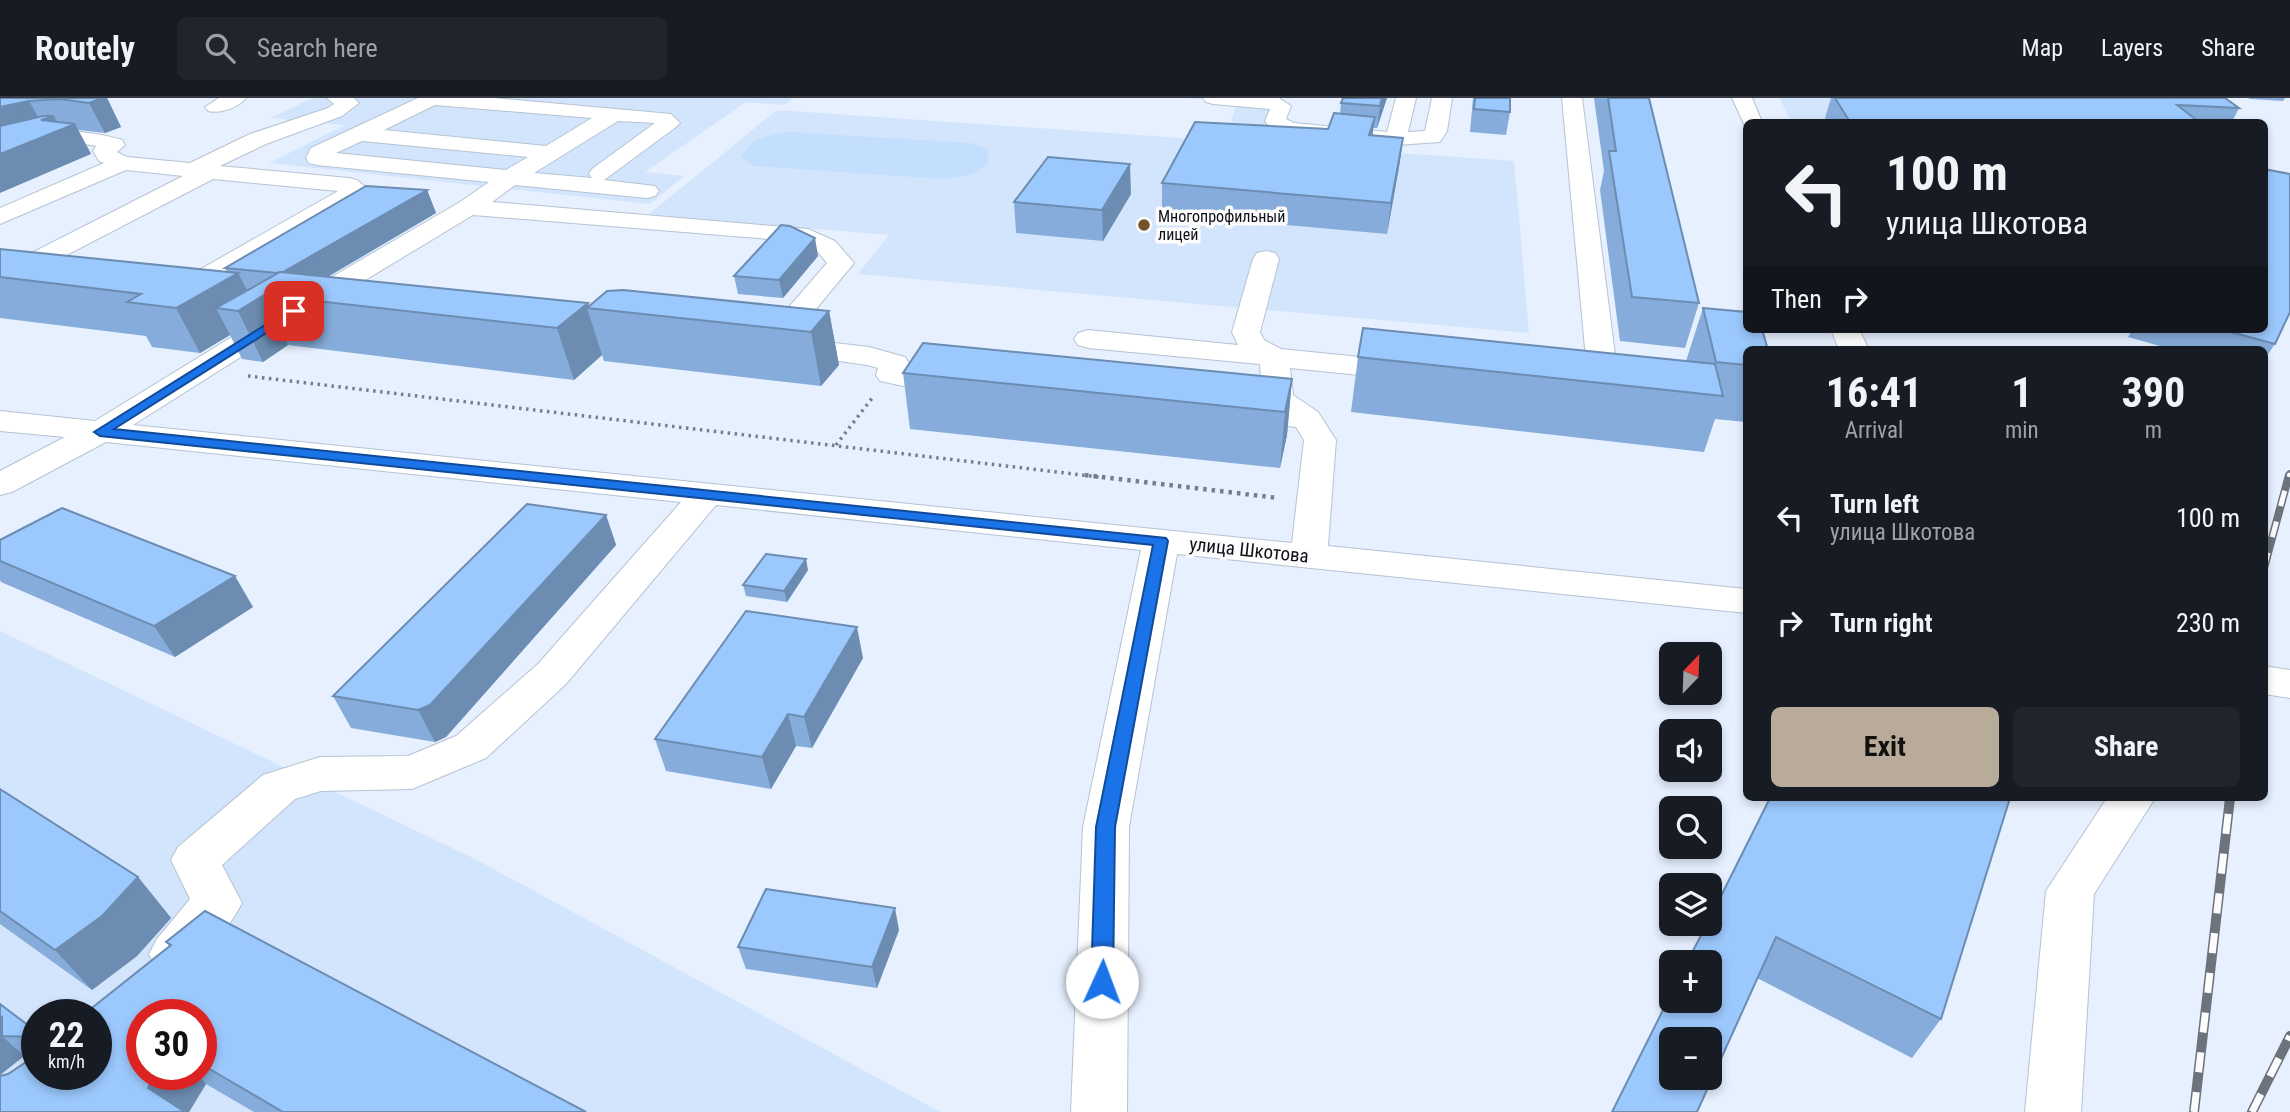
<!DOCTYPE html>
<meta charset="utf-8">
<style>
body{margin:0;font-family:"Roboto Condensed",sans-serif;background:#20242c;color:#f1f3f6;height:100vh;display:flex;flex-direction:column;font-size:26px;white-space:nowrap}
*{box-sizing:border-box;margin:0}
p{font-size:23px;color:#9ea1a6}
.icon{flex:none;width:38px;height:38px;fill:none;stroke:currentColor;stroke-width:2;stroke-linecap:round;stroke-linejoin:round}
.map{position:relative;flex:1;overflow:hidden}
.drawer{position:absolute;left:1743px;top:248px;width:525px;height:455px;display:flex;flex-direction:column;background:#171b24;border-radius:10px;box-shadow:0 4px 10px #0003}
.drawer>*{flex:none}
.top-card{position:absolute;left:1743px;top:21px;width:525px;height:214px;border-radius:10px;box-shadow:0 4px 10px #0003;background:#171b24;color:#f1f3f6;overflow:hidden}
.needle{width:46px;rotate:23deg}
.tools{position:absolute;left:1659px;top:544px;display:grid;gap:14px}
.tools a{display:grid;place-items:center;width:63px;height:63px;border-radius:10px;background:#171b24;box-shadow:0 4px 10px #0003;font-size:35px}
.speed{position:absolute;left:21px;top:901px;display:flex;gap:14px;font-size:35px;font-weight:700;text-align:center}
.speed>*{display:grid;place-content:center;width:91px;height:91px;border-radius:50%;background:#171b24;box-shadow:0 4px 10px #0003;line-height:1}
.speed small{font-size:18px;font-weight:400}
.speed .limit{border:10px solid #d22;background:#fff;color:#111}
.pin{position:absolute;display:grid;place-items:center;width:60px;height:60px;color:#fff;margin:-30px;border-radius:14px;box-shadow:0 4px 10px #0006}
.me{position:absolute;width:77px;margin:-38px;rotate:2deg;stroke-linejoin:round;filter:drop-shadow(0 0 5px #0008)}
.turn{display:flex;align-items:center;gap:24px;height:147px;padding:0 28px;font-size:32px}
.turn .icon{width:91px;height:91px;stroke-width:2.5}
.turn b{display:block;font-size:49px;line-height:60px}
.then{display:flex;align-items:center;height:66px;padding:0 28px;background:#0003;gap:14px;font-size:26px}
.eta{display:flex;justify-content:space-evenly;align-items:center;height:119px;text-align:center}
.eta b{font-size:42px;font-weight:700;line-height:49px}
.action{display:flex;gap:14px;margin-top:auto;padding:14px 28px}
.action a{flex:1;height:80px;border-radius:10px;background:#b8ab99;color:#111;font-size:28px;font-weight:700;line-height:80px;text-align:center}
.action a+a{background:#20242c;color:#f1f3f6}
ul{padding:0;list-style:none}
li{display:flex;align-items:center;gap:21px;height:105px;padding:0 28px}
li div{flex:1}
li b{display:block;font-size:26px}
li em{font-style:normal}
header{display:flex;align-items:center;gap:42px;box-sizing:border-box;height:98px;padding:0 35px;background:#171b24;border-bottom:2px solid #363941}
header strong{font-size:33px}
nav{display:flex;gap:38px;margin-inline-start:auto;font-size:24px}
.search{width:490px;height:63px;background:#20242c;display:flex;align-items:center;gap:18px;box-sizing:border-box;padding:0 24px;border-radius:10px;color:#9ea1a6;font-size:26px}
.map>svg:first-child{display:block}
</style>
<header>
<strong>Routely</strong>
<div class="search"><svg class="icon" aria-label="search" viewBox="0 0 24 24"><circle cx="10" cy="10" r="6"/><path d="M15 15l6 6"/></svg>Search here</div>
<nav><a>Map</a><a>Layers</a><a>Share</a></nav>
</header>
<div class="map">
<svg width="2290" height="1014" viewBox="0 0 2290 1014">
<rect width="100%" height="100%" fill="#e6f0fe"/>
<g fill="#d3e5fc" fill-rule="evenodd">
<path d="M313,0h481l-10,7 -38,-3 -101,70 39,4 -34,28 -381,-41 76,-38 -75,-7z"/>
<path d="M1186,0h96l-10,36 -43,-3 7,-29z"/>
<path d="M1779,0h182l21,24h-190z"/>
<path d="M777,12l737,51 15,172 -671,-59 31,-39 -241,-20z"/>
<path d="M0,533l477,229 463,252h-940zM37,917h59v59h-59zM142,917h59v59h-59z"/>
</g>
<path fill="#c4defd" d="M790,34l181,11 17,7 1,13 -16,11 -30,5 -190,-13 -12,-9c10,-20 29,-22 49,-25z"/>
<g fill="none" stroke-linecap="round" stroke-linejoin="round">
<defs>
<g id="minor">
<path d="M219,0h27c-8,10 -26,16 -38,13l-3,-4z"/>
<path d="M327,0h27l5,5 -17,13 -76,28 -46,22 129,12 8,2 12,10 -4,5 -181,107 -10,2 -10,-2 -4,-6 4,-6 174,-99 -125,-12 -204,106 -9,2v-18l183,-93 -57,-6 -126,54v-16l104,-45 -5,-2 -6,-10 3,-5c-34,-8 -63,3 -96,12v-14c42,-14 79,-17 122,-4l3,5 -8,7 10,5 63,6 60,-29 78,-26 6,-4z"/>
<path d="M418,0h76l177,16 9,9 -4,4 -72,53 51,6 4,5 -4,5 -8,2 -132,-13 -23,17 316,27 27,12 19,22 -62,75 77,9 36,10 4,6 -1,5 56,7 4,6 -4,6c-25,6 -59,0 -84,-6l-4,-6 2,-7 -11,-3 -105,-15 -5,-6 5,-6 65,-75 -10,-12 -23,-10 -321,-26 -169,102 -171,108 1159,118 12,-103 -8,-13 -71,-9 -5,-7 5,-7 11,-2 31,3 -5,-6 -2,-35 -172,-16 -10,-3 -4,-6 4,-6 10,-3 150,15 -6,-13 21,-73 4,-6 9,-2 9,2 4,6 -19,73 4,8 17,9 129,13 11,3 4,6 -4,6 -11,3 -120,-12 3,27 25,17 18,28 -8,106 418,43v24l-569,-59 -48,273 -2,285h-56l12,-285 58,-277 -425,-45 -150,179 -80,74 -74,31 -91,2 -26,8 -73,66 20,38c-11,20 -42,68 -64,72 -7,1 -15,-3 -21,-6l-8,-15 8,-15 33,-40 -19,-39 7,-13 85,-72 57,-18 88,-1 48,-20 82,-72 143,-162 -575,-60 -94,50 -12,3v-24l65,-34 -65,-6v-20l95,10 189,-116 176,-103 29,-20 -172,-17 -8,-2 -3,-5 5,-10zM435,7l157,13 -46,28 -162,-16zM618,23l37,2 -63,46 -3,5 3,4 -58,-5zM362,43l166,16 -22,13 -170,-17z"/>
<path d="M1203,0h76l12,8 -5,13 8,4 93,9 9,-34h20l-8,34 17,-1 7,-33h20l-5,33 -7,11 -44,3 -107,-10 -21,-10 -3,-4 5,-12 -57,-5 -7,-2z"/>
<path d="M1562,0h20l37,288 -4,6 -27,7 -11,-2 -4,-7 4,-7 11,-2z"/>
<path d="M1732,0h20l10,24h-16l-1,4z"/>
<path d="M1831,231h28l10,21h-30z"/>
<path d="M2264,568l26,4v28l-26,-4z"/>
<path d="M2107,700h48l-61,96 -13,218h-56l21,-221z"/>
</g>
</defs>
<use href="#minor" stroke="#b6c3d2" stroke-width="2"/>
<g stroke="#777e88" stroke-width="3.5" stroke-dasharray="2.5 4.5" stroke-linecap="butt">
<path d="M248,278l851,101"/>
<path d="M836,347l37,-48"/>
</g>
<path stroke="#777e88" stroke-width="4.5" stroke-dasharray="3.5 5" stroke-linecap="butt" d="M1085,377l193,23"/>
<use href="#minor" fill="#fff" fill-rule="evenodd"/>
<defs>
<path id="rail-far2" d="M2289,379l1,-4"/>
<path id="rail-far1" d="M2264,470l25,-93"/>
<g id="rail">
<path d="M2194,1014l36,-314"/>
<path d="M2252,1014l38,-76"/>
</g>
</defs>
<use href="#rail-far2" stroke="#6d737d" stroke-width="6"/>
<use href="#rail-far1" stroke="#6d737d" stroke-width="8"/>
<use href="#rail" stroke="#6d737d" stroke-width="10"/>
<use href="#rail-far2" stroke="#fcfcfc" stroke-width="4.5" stroke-dasharray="12" stroke-linecap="butt"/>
<use href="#rail-far1" stroke="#fcfcfc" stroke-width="5" stroke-dasharray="16" stroke-linecap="butt"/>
<use href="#rail" stroke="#fcfcfc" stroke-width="7" stroke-dasharray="20" stroke-linecap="butt"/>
</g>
<g fill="#85acda" fill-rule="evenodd">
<path d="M0,0h107l14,29 -16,6 -27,-3 13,24z"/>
<path d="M1387,0l-10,30h-4v7l30,3 -4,29 -12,67 -225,-20v-31l166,-54 12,-15 1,-11z"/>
<path d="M1473,0h37v14l-4,23 -36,-3z"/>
<path d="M1594,0h55l50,205 -14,45 -65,-7 -20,-151 4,-19z"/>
<path d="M1831,0h394l14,10 -7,14h-405l-2,-4z"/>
<path d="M2248,0h37l-2,3 -33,-2z"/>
<path d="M427,92l9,23 -108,64 261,29 240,5 10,54 -18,21 -217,-25 -2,-6 -28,25 -286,-35 -25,17 -21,-3 -12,-24 -30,18 -48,-6 -6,-11 -146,-18v-69l227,23 -2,-4z"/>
<path d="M1131,96l-28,47 -87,-8 -2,-31z"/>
<path d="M818,158l-35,42 -45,-4 -4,-18z"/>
<path d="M1703,210l43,42v72l-31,-3 -11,33 -353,-40 7,-55 328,4z"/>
<path d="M2133,231h131l11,15 -11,16v-10h-90l-46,-13z"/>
<path d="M903,275l389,6 -5,56 -7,33 -370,-39z"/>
<path d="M606,417l10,30 -170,192 -11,5 -84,-14 -18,-32z"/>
<path d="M0,442l253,67 -78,50 -174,-75 -1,-2z"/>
<path d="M808,472l-21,32 -41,-6 -3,-11z"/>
<path d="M863,560l-51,90 -16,-2 -25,43 -105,-18 -11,-32z"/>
<path d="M0,691l138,88 33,41 -34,38 -45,34 -92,-66z"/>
<path d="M1770,700l171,221 -29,39 -155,-80z"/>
<path d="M899,832l-22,58 -131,-19 -8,-22z"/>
<path d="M166,844l420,170h-332l-48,-28 -17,28h-189l8,-38 18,-12 1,-2 -3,-4 -24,19v-71l37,34v36l132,-128zM201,917v59h-59z"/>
</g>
<g fill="#6c8cb1">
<path d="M103,0h4l14,29 -16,6 -16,-30z"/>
<path d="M1382,0h5l-10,30 3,-22z"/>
<path d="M29,3l17,30 -46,10v-34z"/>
<path d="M54,18l7,13 14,-5 16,30 -91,39v-39l41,-34z"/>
<path d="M1375,19l-4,28 -2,-10z"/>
<path d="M1403,40l-4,29 -12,67 4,-31z"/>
<path d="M1130,66l1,30 -28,47 -1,-31z"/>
<path d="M427,92l9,23 -145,85 -11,-24z"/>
<path d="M815,140l3,18 -35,42 -4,-18z"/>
<path d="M238,175l15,29 11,-7 24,50 -25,17 -25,-51 -22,-3 14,27 -30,18 -24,-45z"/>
<path d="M588,205l2,5h-3l15,47 -28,25 -17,-52z"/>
<path d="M829,213l10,54 -18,21 -10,-54z"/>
<path d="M1292,281l-5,56 -7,33 5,-56z"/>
<path d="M606,417l10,30 -170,192 -11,5 -17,-32z"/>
<path d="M806,461l2,11 -21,32 -3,-11z"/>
<path d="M235,478l18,31 -78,50 -21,-31z"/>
<path d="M857,529l6,31 -51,90 -8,-31z"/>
<path d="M788,616l8,32 -25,43 -9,-32z"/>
<path d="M138,779l33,41 -34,38 -45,34 -37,-40z"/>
<path d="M895,810l4,22 -22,58 -5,-21z"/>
<path d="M0,918l22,21 -20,-1 22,20 -24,19z"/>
<path d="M156,976h42l8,10 -17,28h-18l-23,-24z"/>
</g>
<g fill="#9bc8fd" stroke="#6c8cb1" stroke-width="2" fill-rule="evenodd">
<path d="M0,0h103l-14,5 -29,-4 -31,2 -29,6z"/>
<path d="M1343,0h39l-2,8 -39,-3z"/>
<path d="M1475,0h35v14l-36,-3z"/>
<path d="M1608,0h41l50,205 -67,-6 -23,-146h7z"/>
<path d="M1835,0h390l14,10 -62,-3 22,17h-349z"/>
<path d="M1334,15l41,4 -6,18 34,3 -12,65 -229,-20 33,-61 133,7z"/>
<path d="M43,18h11l-13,4 34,4 -75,30v-28z"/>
<path d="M1048,59l82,7 -28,46 -88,-8z"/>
<path d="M2264,71l26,5v138l-15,32 -55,-15h44z"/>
<path d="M366,88l61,4 -144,82h-3l-3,1 -52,-5z"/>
<path d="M781,127l9,1 25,12 -36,42 -45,-4z"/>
<path d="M0,151l238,24 -62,35 -49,-6 14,-8 -141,-17z"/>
<path d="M280,174l308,31 -31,25 -293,-33 -26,16 -22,-3z"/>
<path d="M623,192l206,21 -18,21 -224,-24 20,-17z"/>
<path d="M1703,210l43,4v17h16l6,21h-22v15l-30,-3z"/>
<path d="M1363,230l352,36 8,32 -365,-39z"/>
<path d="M923,245l369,36 -7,33 -382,-39z"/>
<path d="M527,406l79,11 -176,190 -12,5 -85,-14z"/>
<path d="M62,410l173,68 -81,50 -154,-65v-21z"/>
<path d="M766,456l40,5 -22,32 -41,-6z"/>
<path d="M746,513l111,16 -53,90 -16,-3 -26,43 -107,-18z"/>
<path d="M0,691l138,88 -36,39 -47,34 -55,-39z"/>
<path d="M1770,700h240l-69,221 -165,-82 -79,175h-85l59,-118v7h39v-39h-23l20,-38h3v-6zM1671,942h39v38h-39z"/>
<path d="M766,791l129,19 -23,59 -134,-20z"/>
<path d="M205,813l381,201h-303l-82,-48v-49h-59v59h14l-8,14 37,24h-185v-36l8,-2 18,-12 11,-16v28h59v-59h-13l88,-70 -5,-3z"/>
<path d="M0,906l37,28v5l-35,-1v-19l-2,-1z"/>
</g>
<path fill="#1a73e8" stroke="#114b97" stroke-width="2" d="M294,209l4,1v5l-184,116 1052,109 2,3 -53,286 -2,155 -4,7 -7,3 -8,-3 -3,-7 5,-155 57,-282 -1053,-109 -6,-4z"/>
<circle fill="#725328" stroke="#fcfcfc" stroke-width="2.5" cx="1144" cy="127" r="7"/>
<g text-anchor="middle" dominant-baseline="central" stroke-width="7" stroke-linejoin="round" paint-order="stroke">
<g font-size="16" fill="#0d1117" stroke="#fcfcfc" text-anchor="start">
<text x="1158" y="118">Многопрофильный<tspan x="1158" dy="18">лицей</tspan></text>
</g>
<g font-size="19" fill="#0d1117" stroke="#fcfcfc">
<text transform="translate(1249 452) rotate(6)">улица Шкотова</text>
</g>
</g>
</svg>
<div class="tools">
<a><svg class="needle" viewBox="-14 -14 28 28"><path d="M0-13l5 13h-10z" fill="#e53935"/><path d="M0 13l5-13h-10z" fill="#9ea1a6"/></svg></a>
<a><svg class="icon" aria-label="sound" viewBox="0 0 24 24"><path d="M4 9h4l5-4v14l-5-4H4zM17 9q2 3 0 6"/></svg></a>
<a><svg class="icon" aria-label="search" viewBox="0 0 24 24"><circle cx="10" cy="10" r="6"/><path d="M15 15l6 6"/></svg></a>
<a><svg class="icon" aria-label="layers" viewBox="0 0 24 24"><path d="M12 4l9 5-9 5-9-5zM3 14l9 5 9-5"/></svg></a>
<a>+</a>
<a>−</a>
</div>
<div class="speed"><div>22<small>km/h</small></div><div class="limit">30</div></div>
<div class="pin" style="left:294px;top:213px;background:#d93025"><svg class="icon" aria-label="arrive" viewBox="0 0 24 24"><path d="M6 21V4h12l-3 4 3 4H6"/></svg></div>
<svg class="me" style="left:1102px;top:884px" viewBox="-20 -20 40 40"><circle r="19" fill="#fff"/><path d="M0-13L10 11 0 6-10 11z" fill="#1a73e8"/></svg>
<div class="top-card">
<div class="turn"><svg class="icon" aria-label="left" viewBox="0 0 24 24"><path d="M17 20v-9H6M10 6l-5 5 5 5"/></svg><div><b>100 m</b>улица Шкотова</div></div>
<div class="then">Then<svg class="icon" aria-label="right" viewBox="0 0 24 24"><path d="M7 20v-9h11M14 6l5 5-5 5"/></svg></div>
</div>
<section class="drawer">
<div class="eta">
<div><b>16:41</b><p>Arrival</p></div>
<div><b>1</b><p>min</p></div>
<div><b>390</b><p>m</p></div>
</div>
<ul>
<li><svg class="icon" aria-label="left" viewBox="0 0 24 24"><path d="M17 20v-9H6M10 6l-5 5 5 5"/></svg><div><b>Turn left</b><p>улица Шкотова</p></div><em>100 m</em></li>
<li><svg class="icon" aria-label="right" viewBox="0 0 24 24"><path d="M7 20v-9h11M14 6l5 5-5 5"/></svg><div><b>Turn right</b></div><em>230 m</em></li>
</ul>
<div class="action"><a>Exit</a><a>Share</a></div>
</section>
</div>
